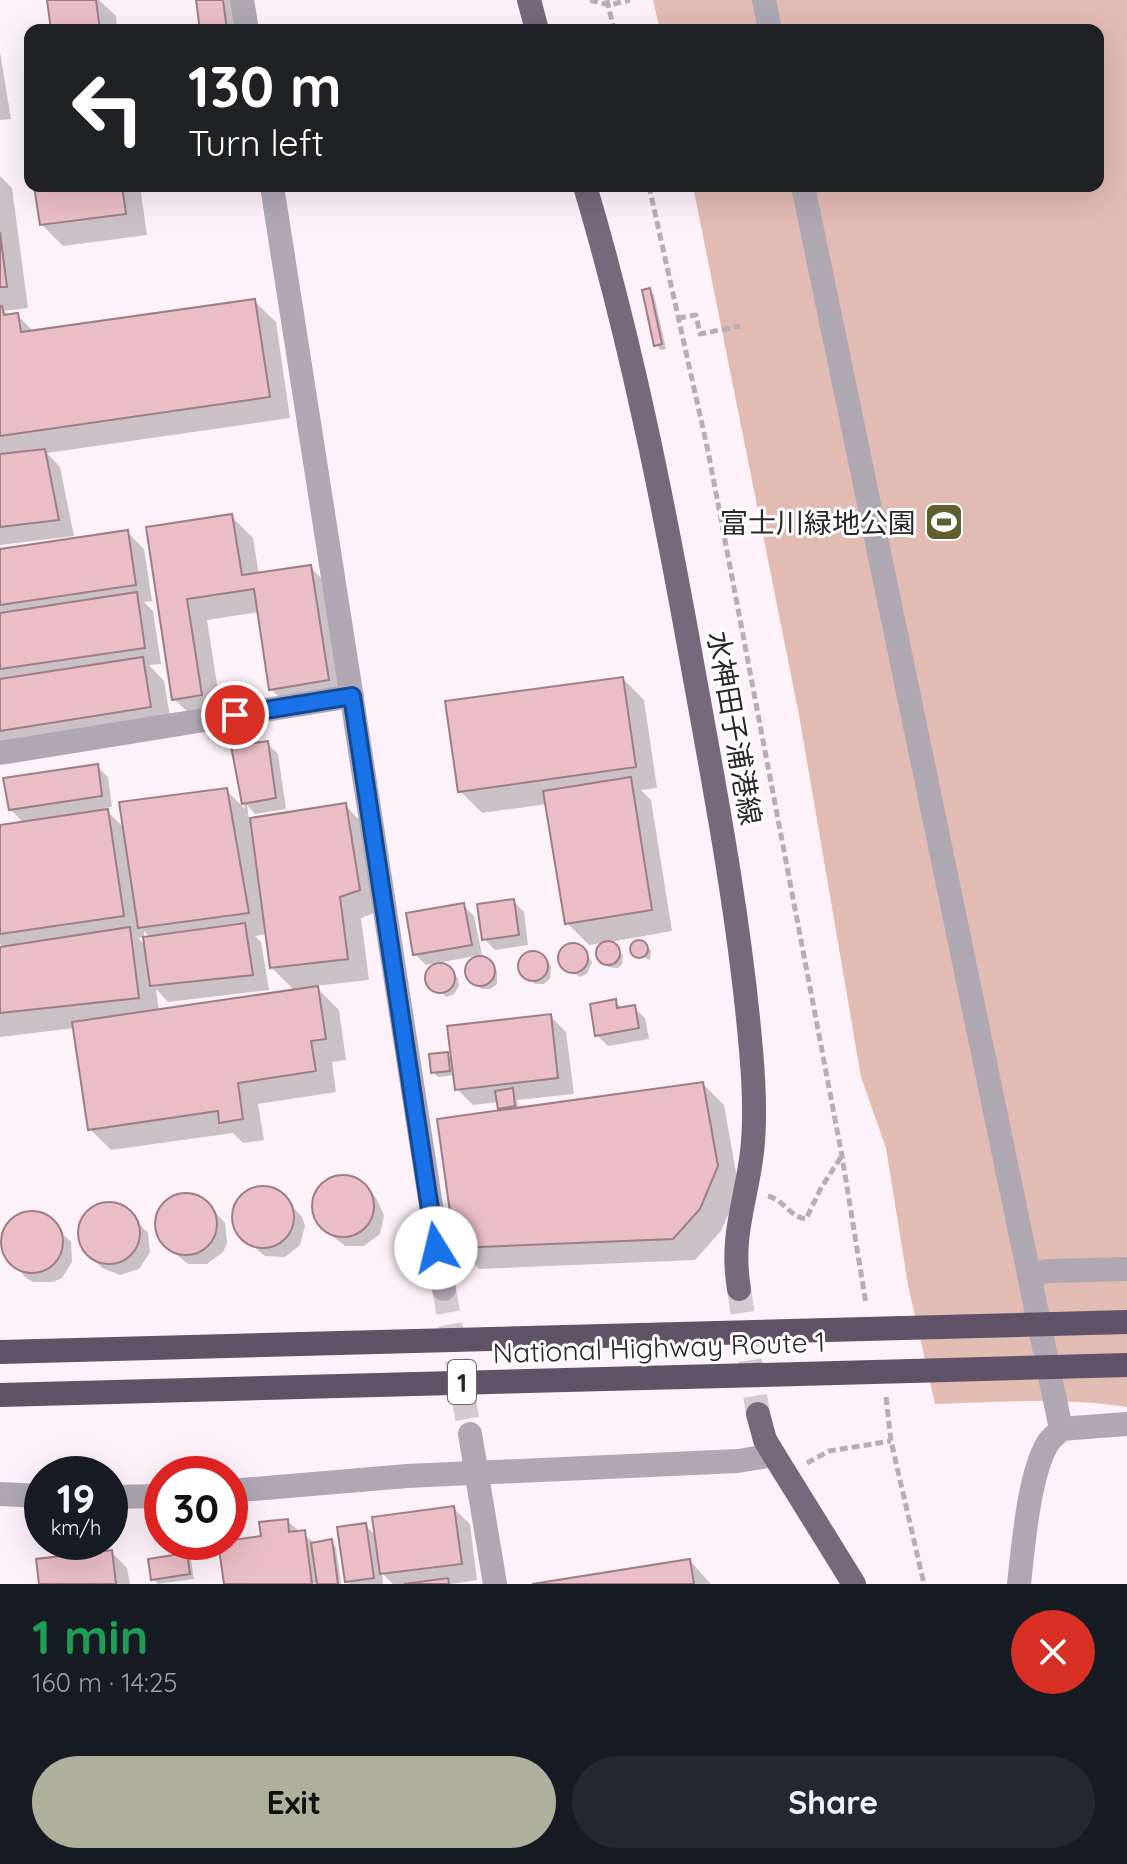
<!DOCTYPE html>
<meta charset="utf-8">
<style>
body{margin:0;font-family:Quicksand,"Noto Sans JP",sans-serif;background:#242831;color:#f1f3f6;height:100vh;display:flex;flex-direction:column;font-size:30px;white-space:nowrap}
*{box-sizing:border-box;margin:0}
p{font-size:26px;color:#9ea1a6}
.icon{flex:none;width:44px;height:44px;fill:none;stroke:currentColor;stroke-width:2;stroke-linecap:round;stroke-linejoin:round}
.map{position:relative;height:1584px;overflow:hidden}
.panel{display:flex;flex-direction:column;background:#171b24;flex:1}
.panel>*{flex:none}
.banner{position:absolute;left:24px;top:24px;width:1080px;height:168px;border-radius:16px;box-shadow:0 8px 32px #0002;background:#202124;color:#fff;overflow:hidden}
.speed{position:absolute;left:24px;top:1456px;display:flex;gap:16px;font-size:40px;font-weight:700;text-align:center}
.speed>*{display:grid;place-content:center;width:104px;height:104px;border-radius:50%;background:#171b24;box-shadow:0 8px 32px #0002;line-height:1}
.speed small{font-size:20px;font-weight:400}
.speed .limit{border:12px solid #d22;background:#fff;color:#111}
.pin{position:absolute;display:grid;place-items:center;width:68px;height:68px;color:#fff;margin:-34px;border:4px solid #fff;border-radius:50%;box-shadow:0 2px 8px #0007}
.me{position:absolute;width:88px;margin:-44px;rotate:351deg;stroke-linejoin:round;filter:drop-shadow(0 0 6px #0008)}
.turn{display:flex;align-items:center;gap:28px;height:168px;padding:0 32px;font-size:36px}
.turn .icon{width:104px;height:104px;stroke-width:2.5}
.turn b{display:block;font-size:56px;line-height:68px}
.round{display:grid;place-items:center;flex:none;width:84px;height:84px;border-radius:42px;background:#242831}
.head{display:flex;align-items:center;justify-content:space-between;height:136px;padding:0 32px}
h1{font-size:48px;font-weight:700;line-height:60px;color:#1e9e55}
.cta{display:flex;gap:16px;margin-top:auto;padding:16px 32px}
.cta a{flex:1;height:92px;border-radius:48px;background:#afb09c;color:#111;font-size:32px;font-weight:700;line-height:92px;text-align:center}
.cta a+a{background:#242831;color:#f1f3f6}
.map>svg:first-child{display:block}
</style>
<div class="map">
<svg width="1127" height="1584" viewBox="0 0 1127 1584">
<rect width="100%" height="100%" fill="#fdf2f9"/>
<path fill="#e2bbb3" d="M653,0h474v1407c-63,-10 -128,-5 -192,-3l-27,-119 -22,-137 -25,-71 -62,-362 -106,-529h405v-156h-438z"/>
<g fill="#0003" fill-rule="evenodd">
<path d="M58,0h41l17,16 1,14h-64z"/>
<path d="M198,0h34l4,30h-34z"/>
<path d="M0,52l11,67 -11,1z"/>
<path d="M0,176l12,12 16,120 -24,3 6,5 7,-1 18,18 219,-32 22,21 14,96 -243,35 13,14 14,69 -74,9z"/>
<path d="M36,186h104l7,49 -84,11 -21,-21z"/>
<path d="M650,290l4,5 12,54 -5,1 -5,-5z"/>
<path d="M231,516l22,22 6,37 51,-8 22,22 17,112 -57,9 -21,-21 -12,-77 -52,8 15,96 -26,4 -22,-21 -26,-170z"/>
<path d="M127,532l17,17 8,52 -8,1 9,9 8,53 -12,1 15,16 8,47 -172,27v-204z"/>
<path d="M623,679l21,21 13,88 -16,2 10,10 21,131 -62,11 13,13 -1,9 -4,4 -10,-1 -9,-11 2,-13 -12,2 -22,-22 -20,-119 -65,9 -22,-22z"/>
<path d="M267,743l11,11 8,55 -31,5 -8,-9 2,15 96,-15 21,22 14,84 -19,7 8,62 -54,6 24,24 7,50 -14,2 4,30 -78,12 6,36 -21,3 -10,-10 -122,17 -21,-21 -15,-101 -75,9v-88l5,-1 -5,-4v-117l24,-4 -14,-14 87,-43 11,11 4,30 -8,1 21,21 101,-39 19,19 -12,-62zM144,931l7,7 -5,8 -8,-8 6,-1zM267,934l4,33 25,25 -137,20 -3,-23 12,13 101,-12 -8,-48 -6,-6z"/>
<path d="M513,901l11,11 4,33 -33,5 -11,-11z"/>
<path d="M463,905l11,11 8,39 -4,1 19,15v13l-7,5h-8l-13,-10 -2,-9 8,-14 -49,9 -11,-11z"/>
<path d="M638,942l13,8 -1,10 -16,-6 -2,-5z"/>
<path d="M575,945l8,4 9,13 -5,12 -7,3 -18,-12 -2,-8 7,-11z"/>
<path d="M527,954h12l12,12 -1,13 -6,5h-9l-15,-15 1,-8z"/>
<path d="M442,965l16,13 1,8 -5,8 -7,3 -18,-12 -2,-8 3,-8z"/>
<path d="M615,1002l8,7 11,-1 11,10 4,21 -41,7 -11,-11z"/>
<path d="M550,1016l16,16 8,62 -57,6 2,9 184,-25 21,21 15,84 -18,42 -26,29 -216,9 -22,-22 46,-135 -4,-10 -26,3 -16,-16 -2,-14 -17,2 -5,-5 14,-18 6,6z"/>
<path d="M347,1177l18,9 11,12 8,17 -4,19 -16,12h-19l-16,-13 -11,-11 -5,-19 3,-9 13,-14z"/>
<path d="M258,1187l19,3 25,27 3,9 -5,19 -15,12 -20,-1 -27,-23 -4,-19 2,-9 13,-15z"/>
<path d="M191,1195l17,9 17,19 2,20 -4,9 -16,12h-19l-16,-13 -11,-11 -5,-19 8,-17 8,-6z"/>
<path d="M104,1204l19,3 25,26 2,19 -11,17 -19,6 -18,-7 -18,-19 -5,-18 8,-18z"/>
<path d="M26,1213l19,3 26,26 1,20 -10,16 -9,4h-20l-8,-5 -23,-28 3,-19 12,-14z"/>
<path d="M453,1508l17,16 7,56 -25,4h-59l-11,-11 1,11h-33l-3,-3 18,-56 12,12z"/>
<path d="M287,1521l29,23 15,-2 5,5 5,37h-115l37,-46z"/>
<path d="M111,1552l16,16 3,16h-89z"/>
<path d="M186,1556l5,4 3,19 -36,5 -5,-5z"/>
<path d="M690,1561l21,23h-166z"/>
</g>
<g fill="#ebbec7" stroke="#9d7e85" stroke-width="2">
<path d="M47,0h49l4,30h-49z"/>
<path d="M196,0h27l4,30h-27z"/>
<path d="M34,186h88l4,28 -86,11z"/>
<path d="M0,232l7,55h-7z"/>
<path d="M650,288l12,56 -8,2 -12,-56z"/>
<path d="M255,299l15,98 -270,39v-130h2l2,9 14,-2 3,19z"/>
<path d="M45,449l14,71 -59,7v-73z"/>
<path d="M232,514l10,61 69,-10 18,115 -60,10 -15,-101 -67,10 15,96 -30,5 -26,-173z"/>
<path d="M128,530l8,55 -136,20v-56z"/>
<path d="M137,592l8,56 -145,21v-56z"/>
<path d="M143,657l8,50 -151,24v-52z"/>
<path d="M623,677l13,90 -178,25 -13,-91z"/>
<path d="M268,741l8,57 -34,6 -11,-58z"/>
<path d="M98,764l4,32 -93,14 -6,-32z"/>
<path d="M631,777l21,133 -87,14 -22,-133z"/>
<path d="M227,788l22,125 -111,15 -19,-126z"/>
<path d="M346,803l14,87 -20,7 8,62 -78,9 -20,-150z"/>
<path d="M108,809l16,107 -124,18v-109z"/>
<path d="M514,899l5,36 -37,5 -5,-36z"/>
<path d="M464,903l8,42 -59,10 -7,-42z"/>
<path d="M245,923l8,52 -103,11 -7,-49z"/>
<path d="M130,927l9,71 -139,15v-66z"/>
<circle cx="639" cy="949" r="9"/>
<circle cx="608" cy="953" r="12"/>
<circle cx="573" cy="958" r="15"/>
<circle cx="533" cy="966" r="15"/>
<circle cx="480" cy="971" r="15"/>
<circle cx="440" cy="978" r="15"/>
<path d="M318,986l8,53 -15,2 5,30 -78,12 5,36 -24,4 -1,-12 -130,19 -16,-108z"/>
<path d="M616,999l1,9 18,-3 4,23 -44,8 -5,-32z"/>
<path d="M551,1014l7,64 -103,12 -8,-64z"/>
<path d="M448,1052l2,19 -19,2 -2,-19z"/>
<path d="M703,1082l15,84 -18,43 -27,30 -218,9 -18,-129z"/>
<path d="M513,1088l2,18 -17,3 -3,-18z"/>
<circle cx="343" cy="1206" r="31"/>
<circle cx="263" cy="1217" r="31"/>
<circle cx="186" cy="1224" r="31"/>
<circle cx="109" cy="1233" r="31"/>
<circle cx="32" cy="1242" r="31"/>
<path d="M454,1506l8,58 -82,10 -8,-57z"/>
<path d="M288,1519l1,13 16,-2 7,54h-88l-6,-42 43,-6 -2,-14z"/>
<path d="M366,1523l8,55 -29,4 -8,-55z"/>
<path d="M332,1539l6,45h-21l-6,-41z"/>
<path d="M112,1550l4,34h-77l-3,-25z"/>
<path d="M187,1553l3,21 -39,6 -3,-21z"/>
<path d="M690,1559l4,25h-162z"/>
<path d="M448,1578l1,6h-45z"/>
</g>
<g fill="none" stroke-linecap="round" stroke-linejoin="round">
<path stroke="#d4c9d0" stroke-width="24" stroke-dasharray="24 12" stroke-linecap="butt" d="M444,1289l26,145"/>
<path stroke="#d4c9d0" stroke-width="24" stroke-dasharray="24 12" stroke-linecap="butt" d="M739,1289l19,125"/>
<g stroke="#b8adb4" stroke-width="5" stroke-dasharray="8 4" stroke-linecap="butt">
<path d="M590,0l19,5 21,-5"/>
<path d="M607,0l7,30"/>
<path d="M649,186l59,265 134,705 24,148"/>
<path d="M678,318l18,-3 4,19 40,-8"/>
<path d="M768,1196c16,4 22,21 38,23l15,-31 20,-31"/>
<path d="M886,1397l5,44 33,143"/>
<path d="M807,1463l22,-12 62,-10"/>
</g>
<g stroke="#afa8b3" stroke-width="24">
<path d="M242,0l5,30"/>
<path d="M764,0l6,30"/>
<path d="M272,186l172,1103"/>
<path d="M803,186l258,1243"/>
<path d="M0,753l352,-57"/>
<path d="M1029,1275l19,-4 79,-2"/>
<path d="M470,1434l25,150"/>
<path d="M230,1491l177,-15 331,-15 36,-6"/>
<path d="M0,1494l42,2"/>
<path d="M110,1497l52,-1"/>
<path d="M1019,1584c4,-36 10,-111 29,-141 3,-5 9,-9 13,-14l66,-5"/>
</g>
<g stroke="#75697c" stroke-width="24">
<path d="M529,0l8,30"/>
<path d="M585,186c47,158 79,320 108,482 23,127 47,253 58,382 3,34 5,68 1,102 -6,51 -22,84 -13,137"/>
<path d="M758,1414l7,26 9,15 80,129"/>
</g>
<g stroke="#605368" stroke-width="24">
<path d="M0,1352l903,-24"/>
<path d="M0,1395l911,-24"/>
</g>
<g stroke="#605368" stroke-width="24">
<path d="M903,1328l224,-6"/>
<path d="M911,1371l216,-6"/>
</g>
</g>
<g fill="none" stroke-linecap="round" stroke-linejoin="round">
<defs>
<path id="route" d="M235,715l117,-19 84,552"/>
</defs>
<use href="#route" stroke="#114b97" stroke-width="20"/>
<use href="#route" stroke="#1a73e8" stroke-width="14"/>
</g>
<defs>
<symbol id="stadium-square" viewBox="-11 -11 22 22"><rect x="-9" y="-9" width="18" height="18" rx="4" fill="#5f5f2d" stroke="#fff"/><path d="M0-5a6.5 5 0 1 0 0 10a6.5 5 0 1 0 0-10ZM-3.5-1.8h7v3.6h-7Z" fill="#fff"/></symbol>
</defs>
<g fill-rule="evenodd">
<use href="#stadium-square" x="922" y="500" width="44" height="44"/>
</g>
<g text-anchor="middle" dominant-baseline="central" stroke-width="6" stroke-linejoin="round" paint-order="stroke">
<rect fill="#fff" stroke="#6d666b" stroke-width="2" x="448" y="1360" width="28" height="44" rx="6"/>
<g font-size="26" font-weight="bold" fill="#2e242b">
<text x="462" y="1382">1</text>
</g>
<g font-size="28" fill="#2e242b" stroke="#fff" text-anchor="end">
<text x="916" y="522">富士川緑地公園</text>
</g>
<g font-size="28" fill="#2e242b" stroke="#fff">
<text transform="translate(735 728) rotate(80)">水神田子浦港線</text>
<text transform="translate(659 1347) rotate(-2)">National Highway Route 1</text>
</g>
</g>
</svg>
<div class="speed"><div>19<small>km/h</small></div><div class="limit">30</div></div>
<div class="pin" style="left:235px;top:715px;background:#d93025"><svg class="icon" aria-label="arrive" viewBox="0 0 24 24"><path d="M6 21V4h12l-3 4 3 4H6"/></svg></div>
<svg class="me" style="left:436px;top:1248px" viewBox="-20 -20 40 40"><circle r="19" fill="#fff"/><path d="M0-13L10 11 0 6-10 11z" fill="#1a73e8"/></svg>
<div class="banner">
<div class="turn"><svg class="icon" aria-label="left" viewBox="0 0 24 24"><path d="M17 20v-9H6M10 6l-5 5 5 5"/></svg><div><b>130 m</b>Turn left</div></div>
</div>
</div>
<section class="panel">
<div class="head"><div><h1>1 min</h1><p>160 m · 14:25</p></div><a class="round" style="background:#d93025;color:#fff"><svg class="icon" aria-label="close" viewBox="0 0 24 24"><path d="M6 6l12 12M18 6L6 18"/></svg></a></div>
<div class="cta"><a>Exit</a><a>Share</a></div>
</section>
